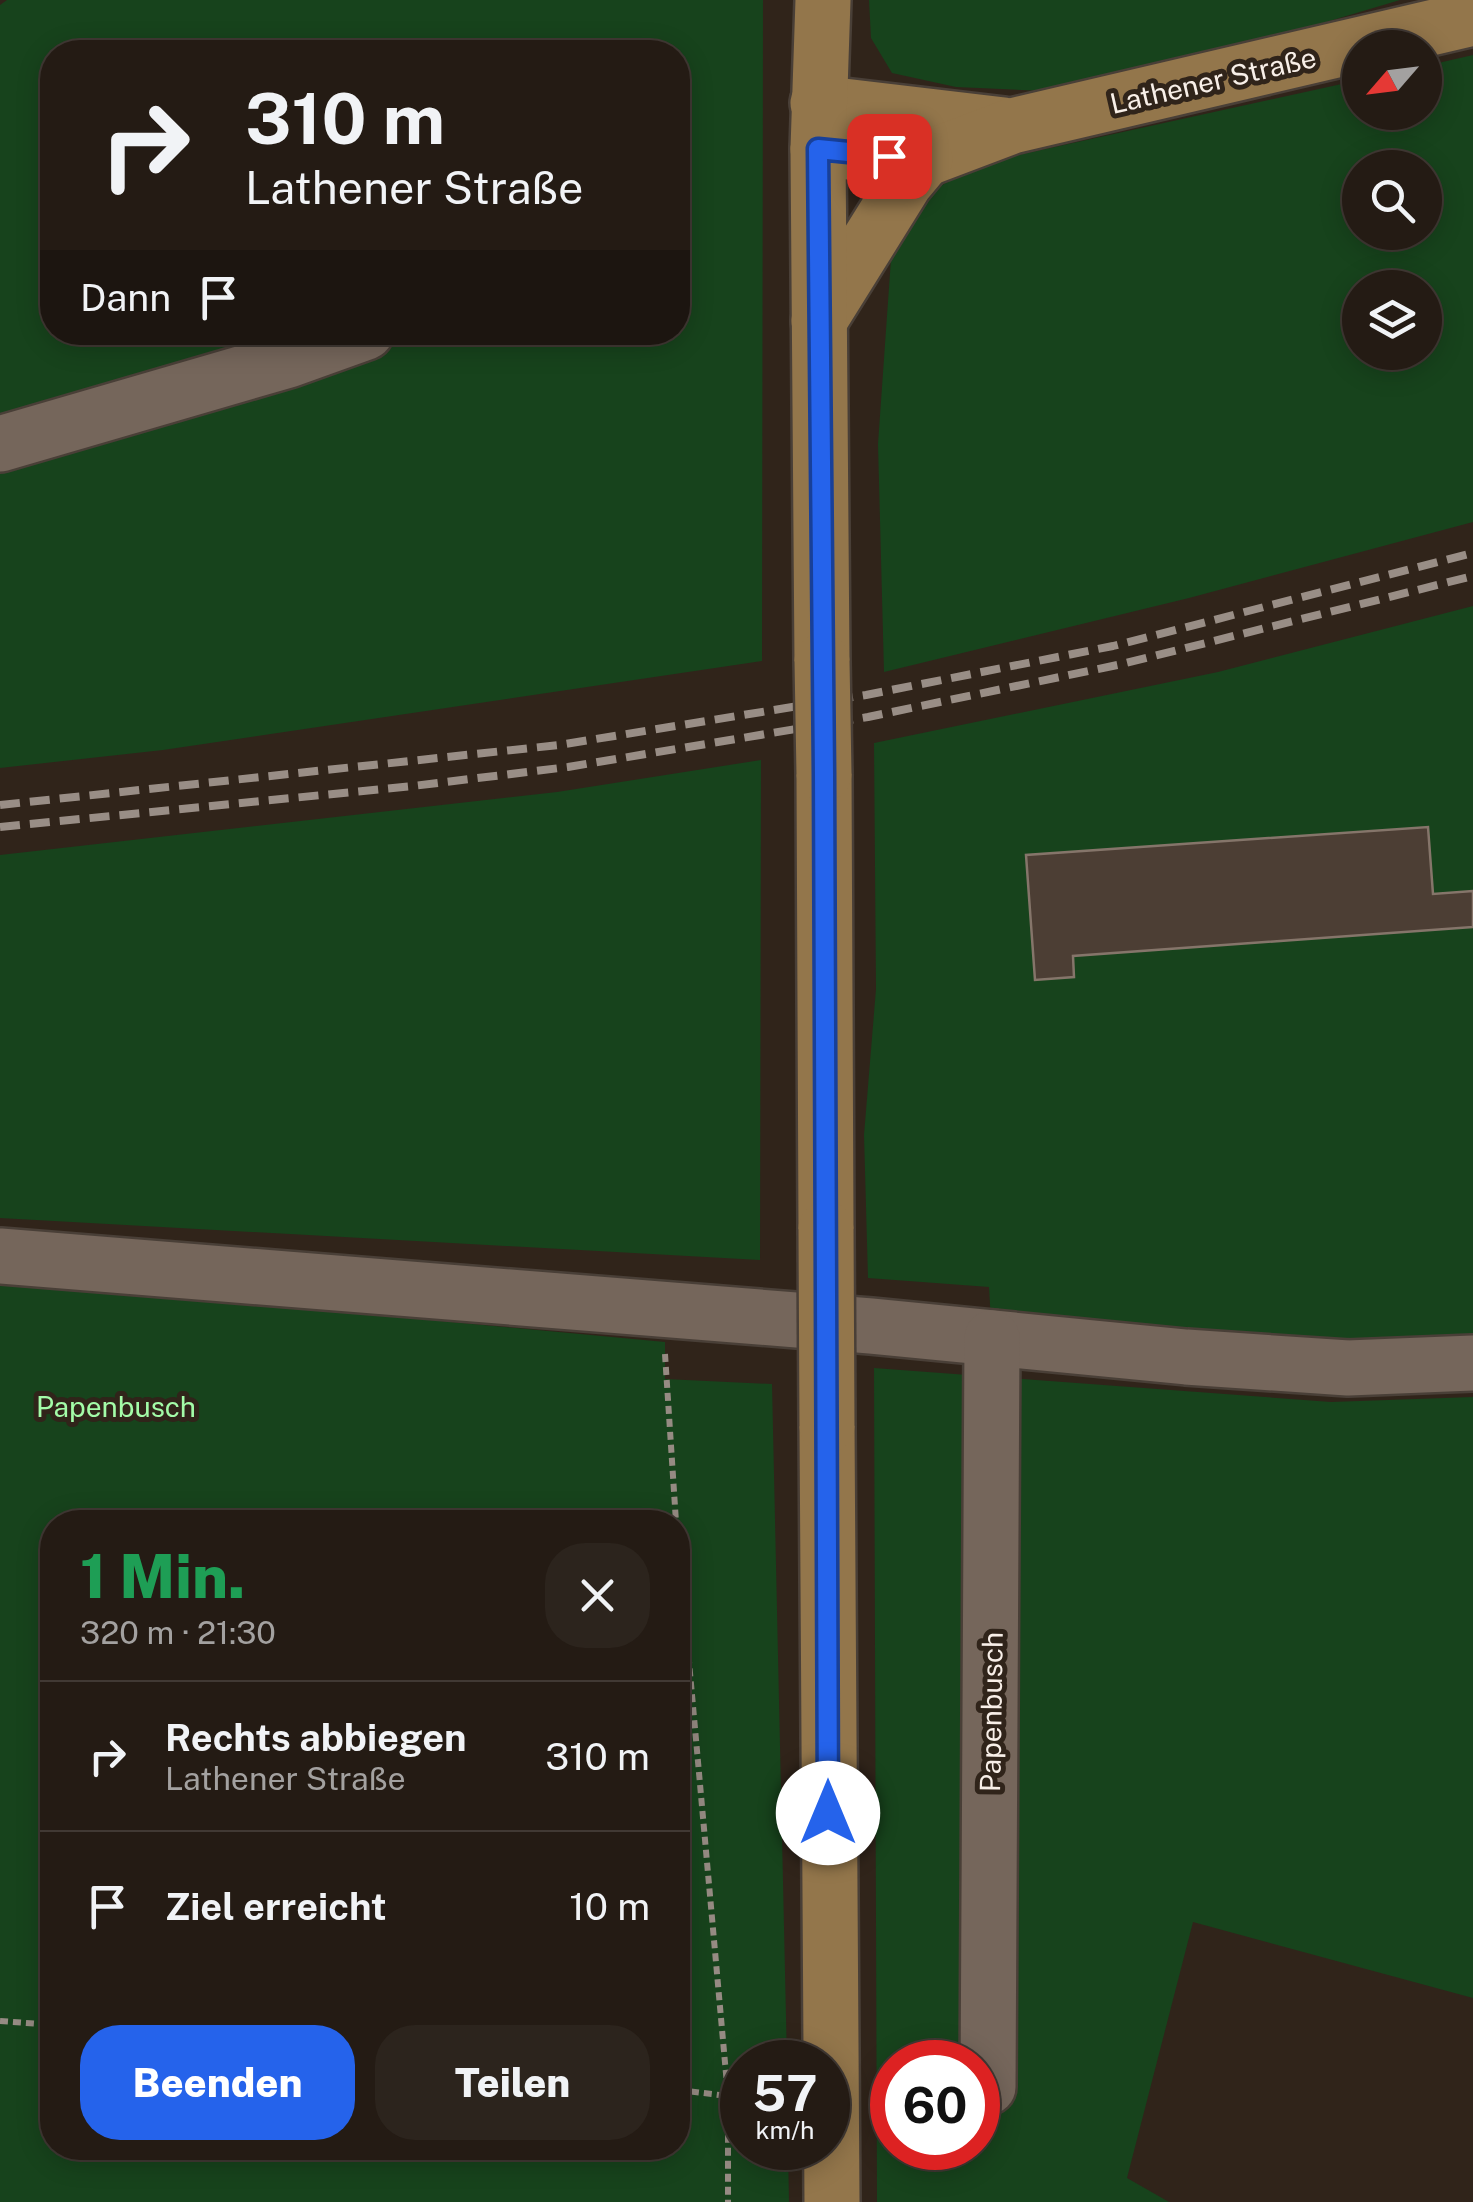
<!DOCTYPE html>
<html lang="de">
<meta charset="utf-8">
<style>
body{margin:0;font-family:"Public Sans",sans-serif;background:#2c241d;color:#f1f3f6;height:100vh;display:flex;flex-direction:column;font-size:38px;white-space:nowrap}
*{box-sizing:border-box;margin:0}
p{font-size:32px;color:#a3a1a0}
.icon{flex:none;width:55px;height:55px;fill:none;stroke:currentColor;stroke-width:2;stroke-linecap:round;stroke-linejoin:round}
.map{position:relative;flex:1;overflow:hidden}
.panel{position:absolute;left:40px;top:1510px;width:650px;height:650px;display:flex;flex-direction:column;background:#241b14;border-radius:40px;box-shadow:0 5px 25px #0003,0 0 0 2px #413934}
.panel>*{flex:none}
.guide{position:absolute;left:40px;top:40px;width:650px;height:305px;border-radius:40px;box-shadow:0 5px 25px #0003,0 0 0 2px #413934;background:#241b14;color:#f1f3f6;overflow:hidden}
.needle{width:65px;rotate:242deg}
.controls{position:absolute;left:1342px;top:30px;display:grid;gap:20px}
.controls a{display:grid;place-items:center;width:100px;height:100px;border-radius:50%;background:#241b14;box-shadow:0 5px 25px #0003,0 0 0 2px #413934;font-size:50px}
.speed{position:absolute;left:720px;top:2040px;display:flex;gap:20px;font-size:50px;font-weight:700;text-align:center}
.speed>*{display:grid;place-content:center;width:130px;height:130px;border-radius:50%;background:#241b14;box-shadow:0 5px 25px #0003,0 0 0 2px #413934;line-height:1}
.speed small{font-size:25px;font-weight:400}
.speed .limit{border:15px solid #d22;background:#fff;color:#111}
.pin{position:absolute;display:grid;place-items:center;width:85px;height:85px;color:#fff;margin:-42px;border-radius:20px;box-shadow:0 5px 15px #0006}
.me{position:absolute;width:110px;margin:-55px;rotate:0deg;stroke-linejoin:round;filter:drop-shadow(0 0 8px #0008)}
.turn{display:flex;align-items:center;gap:35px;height:210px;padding:0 40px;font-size:45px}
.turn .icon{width:130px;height:130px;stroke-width:2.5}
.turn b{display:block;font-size:70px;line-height:85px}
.then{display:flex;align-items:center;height:95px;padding:0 40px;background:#0003;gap:20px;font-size:38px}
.round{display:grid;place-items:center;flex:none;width:105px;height:105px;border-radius:40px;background:#2c241d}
.summary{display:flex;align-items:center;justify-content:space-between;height:170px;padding:0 40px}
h1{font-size:60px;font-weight:800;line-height:75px;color:#1e9e55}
.primary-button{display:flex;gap:20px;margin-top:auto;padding:20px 40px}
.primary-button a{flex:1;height:115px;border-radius:40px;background:#2563eb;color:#fff;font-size:40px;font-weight:800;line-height:115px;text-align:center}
.primary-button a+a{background:#2c241d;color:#f1f3f6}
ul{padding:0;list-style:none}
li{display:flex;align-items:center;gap:30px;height:150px;padding:0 40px;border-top:2px solid #413934}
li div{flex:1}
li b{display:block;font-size:38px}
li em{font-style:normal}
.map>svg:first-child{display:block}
</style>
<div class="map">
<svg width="1473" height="2202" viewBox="0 0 1473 2202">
<rect width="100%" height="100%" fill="#30241a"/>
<g fill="#17431c" fill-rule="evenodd">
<path d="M7,0h756l-1,661 -599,89 -163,18v-763zM52,52h626v280h-626z"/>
<path d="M869,0h531l-212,63 -144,28 -88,-4 -64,-14 -21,-35z"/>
<path d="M1473,55v467l-284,76 -305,74 -6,-228 13,-185 35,-65 56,-31 378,-83v32h65v-46zM1360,168h65v64h-65zM1360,288h65v64h-65z"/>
<path d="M1473,606v757l-481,-25 -3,-51 -121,-9 -4,-143 12,-146 -2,-246 344,-71z"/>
<path d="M761,760l-1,500 -760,-42v-363l557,-63z"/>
<path d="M0,1280l665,62v37l107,5 15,678h-45v86h46l1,54h-789zM52,1522h626v626h-626z"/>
<path d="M874,1368l457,34 142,-5v601l-280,-76 -66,256 42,24h-292zM892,2062h86v86h-86z"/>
</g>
<path fill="#4c3e34" stroke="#85756a" stroke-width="2.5" d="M1428,827l5,67 40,-3v36l-400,29 1,21 -39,3 -9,-125z"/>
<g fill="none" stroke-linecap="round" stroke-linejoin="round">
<defs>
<g id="minor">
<path d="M0,444l288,-84 78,-28"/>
<path d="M0,1256l871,70 315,31 162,11 125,-5"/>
<path d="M988,2087l4,-749"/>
</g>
<g id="major">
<path d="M818,103l186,22"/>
<path d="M818,149l107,10 87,-33 461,-108"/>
<path d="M819,321l86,-138 20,-24"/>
<path d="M822,661l-4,-512 5,-149"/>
<path d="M824,774l2,455"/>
<path d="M827,1426l5,776"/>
</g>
</defs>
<use href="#minor" stroke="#493f37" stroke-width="60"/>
<use href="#major" stroke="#493f37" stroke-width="60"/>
<g stroke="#968b83" stroke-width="6" stroke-dasharray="8 5" stroke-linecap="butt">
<path d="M665,1354l11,168"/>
<path d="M678,1539l50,557v106"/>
<path d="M0,2021l52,4"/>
<path d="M678,2090l50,6"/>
</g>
<use href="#minor" stroke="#75665b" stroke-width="55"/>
<use href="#major" stroke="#93764b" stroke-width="55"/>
<g stroke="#998e86" stroke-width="8" stroke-dasharray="20 10" stroke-linecap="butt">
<path d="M0,805l559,-60 307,-50 247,-49 360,-93"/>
<path d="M0,827l413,-41 155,-19 300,-50 254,-53 351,-88"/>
</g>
<defs>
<g id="major-bridge">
<path d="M822,661l2,113"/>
<path d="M826,1229l1,197"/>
</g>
</defs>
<use href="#major-bridge" stroke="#493f37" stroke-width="60" stroke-linecap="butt"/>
<use href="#major-bridge" stroke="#93764b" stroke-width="55"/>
</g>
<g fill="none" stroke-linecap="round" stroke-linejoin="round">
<defs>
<path id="route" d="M828,1813l-4,-1039 -6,-625 71,7"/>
</defs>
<use href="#route" stroke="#184099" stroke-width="25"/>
<use href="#route" stroke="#2563eb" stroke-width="18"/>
</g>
<g text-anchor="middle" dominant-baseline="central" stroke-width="10" stroke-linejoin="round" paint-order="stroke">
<g font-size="28" fill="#f8efe8" stroke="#30241a">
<text transform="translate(1213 80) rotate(-13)">Lathener Straße</text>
<text transform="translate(991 1712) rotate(-89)">Papenbusch</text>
</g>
<g font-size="28" fill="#a3fca8" stroke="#30241a">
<text x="116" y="1406">Papenbusch</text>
</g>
</g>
</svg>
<div class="controls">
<a><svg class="needle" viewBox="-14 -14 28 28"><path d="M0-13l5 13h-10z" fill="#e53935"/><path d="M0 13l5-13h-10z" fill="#a3a1a0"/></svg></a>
<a><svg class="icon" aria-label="search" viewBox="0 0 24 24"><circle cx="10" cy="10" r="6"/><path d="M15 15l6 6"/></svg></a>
<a><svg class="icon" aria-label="layers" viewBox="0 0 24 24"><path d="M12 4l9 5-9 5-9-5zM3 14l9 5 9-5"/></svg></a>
</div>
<div class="speed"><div>57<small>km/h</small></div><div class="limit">60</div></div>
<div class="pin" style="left:889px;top:156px;background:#d93025"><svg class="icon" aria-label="arrive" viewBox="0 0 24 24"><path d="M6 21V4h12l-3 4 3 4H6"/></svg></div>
<svg class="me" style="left:828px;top:1813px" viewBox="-20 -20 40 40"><circle r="19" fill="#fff"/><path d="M0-13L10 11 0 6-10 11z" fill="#2563eb"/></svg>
<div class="guide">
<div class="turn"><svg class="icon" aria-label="right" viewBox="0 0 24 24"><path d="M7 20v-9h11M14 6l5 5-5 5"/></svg><div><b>310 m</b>Lathener Straße</div></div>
<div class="then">Dann<svg class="icon" aria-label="arrive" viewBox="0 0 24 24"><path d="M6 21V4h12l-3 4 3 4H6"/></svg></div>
</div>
<section class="panel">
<div class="summary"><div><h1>1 Min.</h1><p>320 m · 21:30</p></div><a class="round"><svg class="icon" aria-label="close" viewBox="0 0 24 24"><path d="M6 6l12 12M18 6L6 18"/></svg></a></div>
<ul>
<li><svg class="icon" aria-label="right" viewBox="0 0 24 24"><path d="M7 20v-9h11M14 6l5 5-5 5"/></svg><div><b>Rechts abbiegen</b><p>Lathener Straße</p></div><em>310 m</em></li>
<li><svg class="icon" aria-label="arrive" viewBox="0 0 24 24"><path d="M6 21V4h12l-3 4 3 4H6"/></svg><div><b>Ziel erreicht</b></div><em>10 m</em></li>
</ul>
<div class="primary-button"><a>Beenden</a><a>Teilen</a></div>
</section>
</div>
